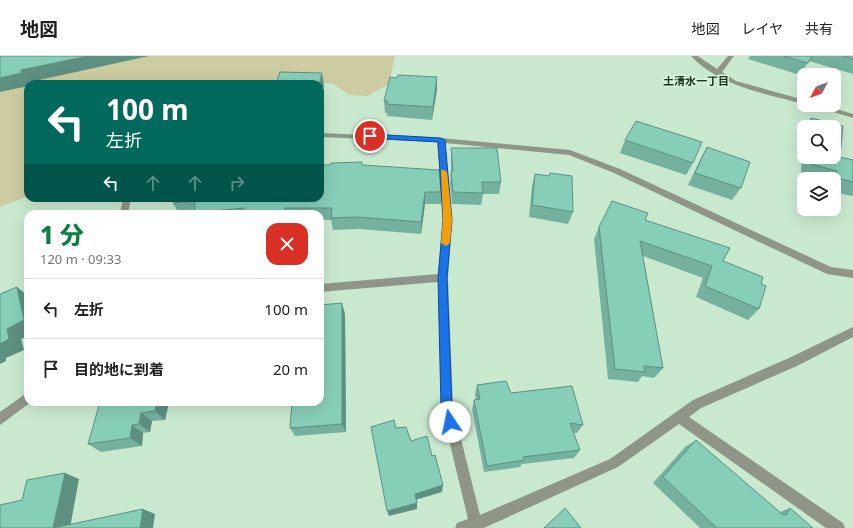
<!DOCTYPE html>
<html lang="ja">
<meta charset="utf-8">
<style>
body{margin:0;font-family:"Noto Sans","Noto Sans JP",sans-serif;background:#f2f2f2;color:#222;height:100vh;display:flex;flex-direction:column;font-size:15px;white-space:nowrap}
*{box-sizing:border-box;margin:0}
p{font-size:13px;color:#767676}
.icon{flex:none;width:22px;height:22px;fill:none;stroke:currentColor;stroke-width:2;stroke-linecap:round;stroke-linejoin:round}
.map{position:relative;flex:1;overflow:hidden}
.side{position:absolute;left:24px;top:154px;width:300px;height:196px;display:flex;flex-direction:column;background:#fff;border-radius:12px;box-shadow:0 4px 16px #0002}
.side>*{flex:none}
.banner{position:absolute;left:24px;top:24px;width:300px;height:122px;border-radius:12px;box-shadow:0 4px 16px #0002;background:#00695c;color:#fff;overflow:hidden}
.needle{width:26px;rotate:229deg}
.controls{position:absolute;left:797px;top:12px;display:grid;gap:8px}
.controls a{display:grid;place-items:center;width:44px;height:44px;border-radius:8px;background:#fff;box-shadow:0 4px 16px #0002;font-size:20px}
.pin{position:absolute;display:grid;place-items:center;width:34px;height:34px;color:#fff;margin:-17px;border:2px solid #fff;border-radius:50%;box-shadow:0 1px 4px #0007}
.me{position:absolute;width:44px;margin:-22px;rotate:349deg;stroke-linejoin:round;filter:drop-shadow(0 0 3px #0008)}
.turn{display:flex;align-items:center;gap:14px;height:84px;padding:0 16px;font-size:18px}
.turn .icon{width:52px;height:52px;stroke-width:2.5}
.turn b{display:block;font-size:28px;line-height:34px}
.lanes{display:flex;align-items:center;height:38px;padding:0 16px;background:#0003;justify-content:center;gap:20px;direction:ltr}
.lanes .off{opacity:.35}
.round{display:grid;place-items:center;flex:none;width:42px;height:42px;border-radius:12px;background:#f2f2f2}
.headline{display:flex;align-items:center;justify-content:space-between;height:68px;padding:0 16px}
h1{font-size:24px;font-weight:800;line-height:30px;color:#0b8043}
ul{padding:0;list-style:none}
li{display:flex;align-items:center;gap:12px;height:60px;padding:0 16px;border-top:1px solid #e0e0e0}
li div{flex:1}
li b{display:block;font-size:15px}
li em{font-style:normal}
header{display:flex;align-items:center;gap:24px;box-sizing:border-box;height:56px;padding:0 20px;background:#fff;border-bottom:1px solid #e0e0e0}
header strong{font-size:19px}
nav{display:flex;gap:22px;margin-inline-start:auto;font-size:14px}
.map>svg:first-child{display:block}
</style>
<header>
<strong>地図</strong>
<nav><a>地図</a><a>レイヤ</a><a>共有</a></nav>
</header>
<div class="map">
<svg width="853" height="472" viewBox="0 0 853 472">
<rect width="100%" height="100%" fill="#c9e9cf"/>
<path fill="#cccba1" d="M125,0h270l-6,28 -21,12 -19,-1 -17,-12 -304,1v112l-28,11v-115l23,-9z"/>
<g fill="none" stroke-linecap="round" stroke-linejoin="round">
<g fill="#8f9687" fill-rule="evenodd">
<path d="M691,0h7l19,13 11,-13h6l-12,16 14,9 68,19v4c-38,-10 -85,-18 -113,-48z"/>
<path d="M810,49h12l31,9v4z"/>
<path d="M320,77l121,5 129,12 50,19 211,98 22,3v8l-26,-4 -213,-101 -45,-18 -124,-12 7,77 -4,58 5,129 27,108 130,-56 83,-59 96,-42 64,-31v10l-56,29 -96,42 -12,9 154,106 2,5h-19l-147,-104 -61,43 -134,61h-29l2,-5 11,-4 -27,-112 -3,-125 -118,10v-8l118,-10 6,-54 -7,-78 -117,-5z"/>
<path d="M123,142h8l-3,16h-8z"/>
<path d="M28,336v10h3l-31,23v-13z"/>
</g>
</g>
<g fill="#74b19e">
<path d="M750,0h103v18l-44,-13 -9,14 -52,-16z"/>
<path d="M437,33l-5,31 -45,-4v-3h-2l-1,-12z"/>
<path d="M811,62l32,8 -3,31 13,3v35l-1,1 -18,-4v-13h-24l-9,-2 1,-47 2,-3v30h30v-30h-30z"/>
<path d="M625,84l68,23 -7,12 -66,-22z"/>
<path d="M707,91l34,41 -9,12 -44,-15 12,-25z"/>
<path d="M451,92l50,34 -2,12h-16l-2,11 -29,-1 -2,-21 1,-12z"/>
<path d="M363,109l78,27v12h-16l-4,30 -62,-5 -26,1 -2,-10h-11v-6h-141l-6,-11z"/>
<path d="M535,118l38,38 -5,12 -39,-7 3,-31z"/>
<path d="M645,164l78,41 38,23 -2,25 -11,11 -52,-23 7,-19 -60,-22 20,112 -9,10 -12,-2 -4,6 -30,-3 -14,-140 5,-12z"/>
<path d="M345,258l1,118 -51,4 -5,-8z"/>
<path d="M477,329l34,8 72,32 -6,8h-4l7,17 -6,8 -52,6 -2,3 -36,5 -12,-63 2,-9h2l-1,-6z"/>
<path d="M100,346h69l-4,18 -13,1 -2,11 -7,1 -1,13 -41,6 -13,-8z"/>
<path d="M696,384l84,72 10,-4 23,20h-113l-47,-45 32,-36z"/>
</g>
<g fill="#5e9081">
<path d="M88,0h61l-119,26v2h-2v2l-28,6v-14l21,-8z"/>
<path d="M322,17l2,12 -4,15v-16h-1z"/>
<path d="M437,21v12l-5,31 1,-13z"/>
<path d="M425,136v12l-4,30v-12z"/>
<path d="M285,152l2,6h-2z"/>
<path d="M17,231l11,9v40l-7,3 3,11 -18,8v3l-6,3v-20z"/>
<path d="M342,247l3,11 1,118 -4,-8z"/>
<path d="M157,346h12l-4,18 -10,-9z"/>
<path d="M141,357l11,8 -2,11 -11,-8z"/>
<path d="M132,369l11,8 -1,13 -12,-8z"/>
<path d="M65,417l14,6 -9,49h-17z"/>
<path d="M443,429l-1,7 -27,8v-6z"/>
<path d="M417,447v6l-28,7 -2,-5z"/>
<path d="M143,453l12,5 -2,14h-13z"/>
</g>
<g fill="#87ceb8" stroke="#5e9081">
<path d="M0,0h88l-67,14v3l-21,5z"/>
<path d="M784,0h28l-4,7z"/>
<path d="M842,0h11v3z"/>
<path d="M280,16l42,1 -3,11h-43z"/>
<path d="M398,19l39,2 -4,30 -47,-3 2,-3h-4l6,-24 7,1z"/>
<path d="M239,25v3h-23z"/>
<path d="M811,62l32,8 -3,31 13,3v22l-15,-4 -1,-7 -26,-7v-7h23v-30h-23z"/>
<path d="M636,65l66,21 -9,21 -68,-23z"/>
<path d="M707,91l43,15 -9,26 -46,-15z"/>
<path d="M451,92h46l4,34h-19l1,11 -30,-1 -2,-21h2z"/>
<path d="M362,106v3l77,5 2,22h-16l-4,30 -64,-5 -26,1 1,-10h-47v6h-42l1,-6 -50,5 1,-12 -22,2 1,-5h146v-33h10l1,-2z"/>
<path d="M550,117l22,3 1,36 -41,-7 3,-31 14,2z"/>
<path d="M612,145l36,12 -3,7 85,28 -7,13 40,16 -2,7 5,2 -7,23 -54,-23 7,-20 -72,-25 23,127 -19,-2 1,6 -30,-3 -16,-142z"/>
<path d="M17,231l7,33 -17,9 2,10 -9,5v-50z"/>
<path d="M342,247v121l-52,4 2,-26h28v-97z"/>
<path d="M506,325l5,12 61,-7 11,39 -13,-2 10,27 -57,7 1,3 -37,6 -13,-66 6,-1 -3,-14z"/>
<path d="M100,346h57l-2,9 -14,2 -2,11 -7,1 -2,13 -42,6z"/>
<path d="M394,364l2,8 10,-1 5,14 16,-5 5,20 3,-1 8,30 -28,9 2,9 -30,8 -16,-84z"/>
<path d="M696,384l86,74 4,1 4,-7 23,20h-96l-54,-51z"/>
<path d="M65,417l-12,55h-53v-23l22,-5 5,-20z"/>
<path d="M565,452l16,20h-37z"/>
<path d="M143,453l-3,19h-87z"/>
</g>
<path fill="#1a73e8" stroke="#114b97" d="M370,78l71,4 4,2 7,80 -5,58 5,129 4,15 -2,3 -4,2 -4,-2 -5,-18 -3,-129 5,-58 -5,-78 -71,-4 -1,-2z"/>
<path fill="#f59e0b" d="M441,114h3l3,2 5,48 -2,23 -4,3 -5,-3 2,-23z"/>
<g text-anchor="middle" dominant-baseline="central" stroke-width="3" stroke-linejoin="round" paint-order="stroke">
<g font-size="11" font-weight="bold" fill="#19331f" stroke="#d6f6dc">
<text x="696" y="24">土清水一丁目</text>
</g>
</g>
</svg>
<div class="controls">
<a><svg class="needle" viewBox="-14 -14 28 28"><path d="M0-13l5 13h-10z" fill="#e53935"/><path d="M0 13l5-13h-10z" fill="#767676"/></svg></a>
<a><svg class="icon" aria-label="search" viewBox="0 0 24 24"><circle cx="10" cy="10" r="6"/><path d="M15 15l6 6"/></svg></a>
<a><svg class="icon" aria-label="layers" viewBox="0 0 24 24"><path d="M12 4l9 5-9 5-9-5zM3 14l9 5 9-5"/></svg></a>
</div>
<div class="pin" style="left:370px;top:80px;background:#d93025"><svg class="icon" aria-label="arrive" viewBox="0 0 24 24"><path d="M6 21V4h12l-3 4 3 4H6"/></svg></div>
<svg class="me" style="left:450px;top:366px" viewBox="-20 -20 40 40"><circle r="19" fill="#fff"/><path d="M0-13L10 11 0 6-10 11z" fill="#1a73e8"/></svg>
<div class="banner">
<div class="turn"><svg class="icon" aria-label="left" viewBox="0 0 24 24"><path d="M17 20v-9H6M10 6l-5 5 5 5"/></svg><div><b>100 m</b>左折</div></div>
<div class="lanes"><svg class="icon" aria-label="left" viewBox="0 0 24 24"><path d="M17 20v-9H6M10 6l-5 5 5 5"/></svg><svg class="icon off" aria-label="ahead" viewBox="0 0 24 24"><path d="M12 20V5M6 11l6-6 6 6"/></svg><svg class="icon off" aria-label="ahead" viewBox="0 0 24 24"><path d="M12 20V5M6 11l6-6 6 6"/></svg><svg class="icon off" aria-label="right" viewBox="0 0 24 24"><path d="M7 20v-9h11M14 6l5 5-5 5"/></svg></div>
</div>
<section class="side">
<div class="headline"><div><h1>1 分</h1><p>120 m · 09:33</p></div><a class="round" style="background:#d93025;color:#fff"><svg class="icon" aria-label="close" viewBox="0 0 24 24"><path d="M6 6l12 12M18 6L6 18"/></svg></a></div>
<ul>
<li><svg class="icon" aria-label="left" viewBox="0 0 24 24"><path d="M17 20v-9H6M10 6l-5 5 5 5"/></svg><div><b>左折</b></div><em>100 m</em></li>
<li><svg class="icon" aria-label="arrive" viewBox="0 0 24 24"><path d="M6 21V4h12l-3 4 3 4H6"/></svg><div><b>目的地に到着</b></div><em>20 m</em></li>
</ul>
</section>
</div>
